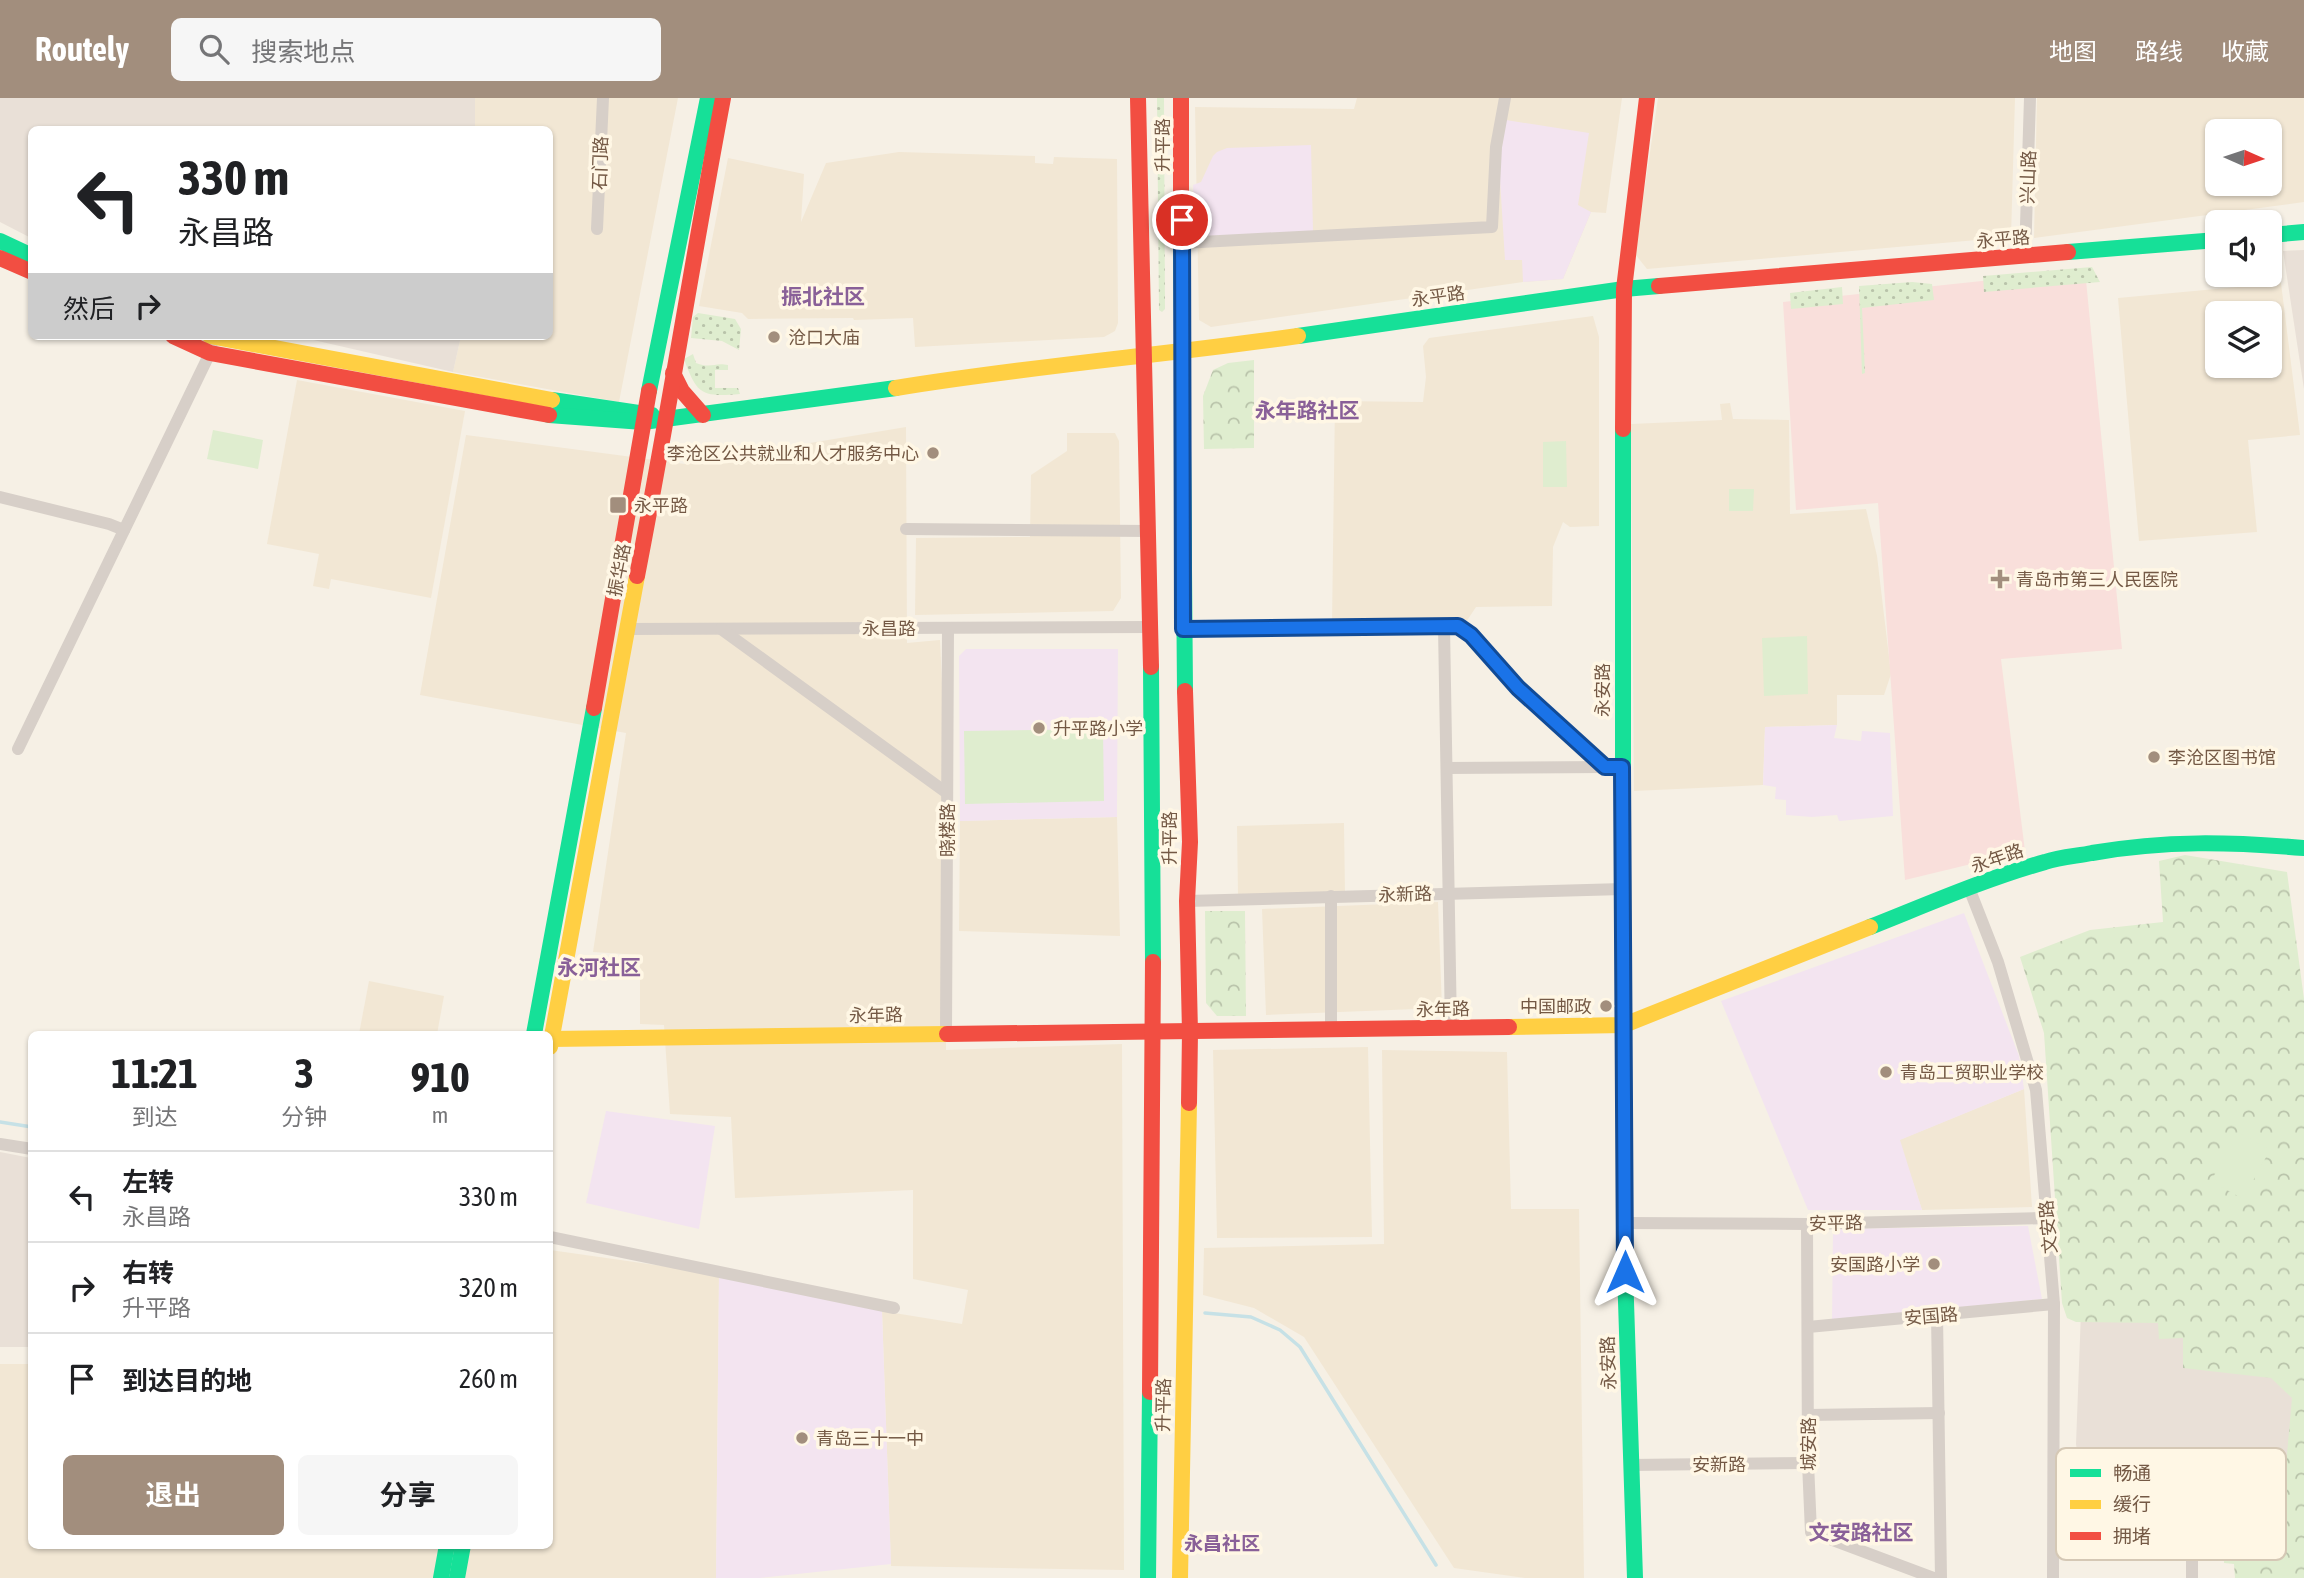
<!DOCTYPE html>
<html lang="zh">
<meta charset="utf-8">
<style>
body{margin:0;font-family:"Asap Condensed","Noto Sans SC",sans-serif;background:#f6f6f6;color:#202124;height:100vh;display:flex;flex-direction:column;font-size:26px;white-space:nowrap}
*{box-sizing:border-box;margin:0}
p{font-size:23px;color:#757577}
.icon{flex:none;width:38px;height:38px;fill:none;stroke:currentColor;stroke-width:2;stroke-linecap:round;stroke-linejoin:round}
.map{position:relative;flex:1;overflow:hidden}
.panel{position:absolute;left:28px;top:933px;width:525px;height:518px;display:flex;flex-direction:column;background:#fff;border-radius:10px;box-shadow:0 2px 5px #0004}
.panel>*{flex:none}
.hud{position:absolute;left:28px;top:28px;width:525px;height:214px;border-radius:10px;box-shadow:0 2px 5px #0004;background:#fff;color:#202124;overflow:hidden}
.needle{width:46px;rotate:93deg}
.fabs{position:absolute;left:2205px;top:21px;display:grid;gap:14px}
.fabs a{display:grid;place-items:center;width:77px;height:77px;border-radius:10px;background:#fff;box-shadow:0 2px 5px #0004;font-size:35px}
.pin{position:absolute;display:grid;place-items:center;width:60px;height:60px;color:#fff;margin:-30px;border:4px solid #fff;border-radius:50%;box-shadow:0 2px 7px #0007}
.me{position:absolute;width:77px;margin:-38px;rotate:0deg;stroke-linejoin:round;filter:drop-shadow(0 0 5px #0008)}
.turn{display:flex;align-items:center;gap:24px;height:147px;padding:0 35px;font-size:32px}
.turn .icon{width:91px;height:91px;stroke-width:2.5}
.turn b{display:block;font-size:49px;line-height:60px}
.then{display:flex;align-items:center;height:66px;padding:0 35px;background:#0003;gap:14px;font-size:26px}
.eta{display:flex;justify-content:space-evenly;align-items:center;height:119px;text-align:center}
.eta b{font-size:42px;font-weight:700;line-height:49px}
.action{display:flex;gap:14px;margin-top:auto;padding:14px 35px}
.action a{flex:1;height:80px;border-radius:10px;background:#a28e7d;color:#fff;font-size:28px;font-weight:700;line-height:80px;text-align:center}
.action a+a{background:#f6f6f6;color:#202124}
ul{padding:0;list-style:none}
li{display:flex;align-items:center;gap:21px;height:91px;padding:0 35px;border-top:2px solid #e0e0e0}
li div{flex:1}
li b{display:block;font-size:26px}
li em{font-style:normal}
header{display:flex;align-items:center;gap:42px;box-sizing:border-box;height:98px;padding:0 35px;background:#a28e7d;color:#fff}
header strong{font-size:33px}
nav{display:flex;gap:38px;margin-inline-start:auto;font-size:24px}
.search{width:490px;height:63px;background:#f6f6f6;display:flex;align-items:center;gap:18px;box-sizing:border-box;padding:0 24px;border-radius:10px;color:#757577;font-size:26px}
.map>svg:first-child{display:block}
</style>
<header>
<strong>Routely</strong>
<div class="search"><svg class="icon" aria-label="search" viewBox="0 0 24 24"><circle cx="10" cy="10" r="6"/><path d="M15 15l6 6"/></svg>搜索地点</div>
<nav><a>地图</a><a>路线</a><a>收藏</a></nav>
</header>
<div class="map">
<svg width="2304" height="1480" viewBox="0 0 2304 1480">
<defs>
<pattern id="grass-dots" width="8" height="8" patternUnits="userSpaceOnUse" patternTransform="scale(1.75)"><rect width="8" height="8" fill="#dfedcf"/><path d="M2 2h.1M6 6h.1" fill="none" stroke="#b9c3aa" stroke-width="1.8" stroke-linecap="round"/></pattern>
<pattern id="forest-crowns" width="20" height="18" patternUnits="userSpaceOnUse" patternTransform="scale(1.75)"><rect width="20" height="18" fill="#dfedcf"/><path d="M2 6a3 3 0 1 1 6 0M12 15a3 3 0 1 1 6 0" fill="none" stroke="#b9c3aa"/></pattern>
</defs>
<rect width="100%" height="100%" fill="#f6f0e5"/>
<g fill="#f2e7d4" fill-rule="evenodd">
<path d="M475,0h203l-59,304 -166,-30 8,-36h89v-206l-75,-1z"/>
<path d="M1357,0h265l-16,115 -15,-1 -28,67 -40,3 -312,45 -12,-7 -4,-213 159,2z"/>
<path d="M1658,0h357l-4,139 -364,32 -12,-15z"/>
<path d="M2037,0h267v104l-270,36zM2217,33h53v53h-53z"/>
<path d="M899,54l136,4v7l18,1 1,-7 63,2 1,164 -3,8 -11,6 -189,10 -2,-29 -59,2 -1,-2 -105,1 -6,-6 -43,-7 29,-148 76,16 -3,48 25,-59z"/>
<path d="M2281,185l19,152 -52,5 9,92 -118,9 -21,-243zM2217,215h53v53h-53z"/>
<path d="M1593,218l6,21v189l-29,1 -7,-5 -10,25 -1,59 -76,1 -10,15 -134,2 3,-223 88,1 3,-25 -3,-31 6,-8z"/>
<path d="M297,282l168,31 -34,187 -100,-19 -2,10 -16,-3 6,-32 -52,-10z"/>
<path d="M1730,305l3,16 56,1 1,94 76,-5 11,47 14,118 -7,21h-47v30l-72,2 -2,58 -129,6 -3,-367 91,-4 -2,-16z"/>
<path d="M906,329l1,216 33,-3 7,153 -1,257 176,-6 2,526 -233,-4 -9,-255 80,13 6,-34 -55,-11v-89l-178,8 -4,-81 -61,-3 -6,-89 -24,-1v-69l-47,-3 33,-219 -206,-38 46,-260 219,29z"/>
<path d="M1067,335h48l4,8 2,157 -8,13 -198,4 1,-77 114,-1 1,-62 36,-24z"/>
<path d="M1117,719l3,119 -161,-5 1,-110z"/>
<path d="M1344,725l1,71 -107,2 -1,-70z"/>
<path d="M1438,804l4,106 -176,7 -4,-106z"/>
<path d="M369,883l75,15 -7,38h-78z"/>
<path d="M1368,949l4,190 -155,1 -4,-188z"/>
<path d="M1382,952l125,2 4,157h68l5,369h-59l-71,-10 -150,-231 -50,-29 -51,-13 1,-47 180,-4z"/>
<path d="M2024,991l8,118 -110,3 -23,-70z"/>
<path d="M550,1152l169,24 -3,304h-716v-214h31l1,181h518z"/>
</g>
<g fill="#e9e0d7">
<path d="M0,0h475v31l-443,1 -1,108 -31,-16z"/>
<path d="M2304,152v139l-21,-138z"/>
<path d="M296,238h165l-8,36z"/>
<path d="M0,1054l31,6v189h-31z"/>
<path d="M2166,1213l128,59 8,96 -25,-11 -13,39 -35,-9 3,76 -156,-14 4,-77 -4,-26 5,-132z"/>
</g>
<g fill="#f3e4f0">
<path d="M1506,22l83,13 -11,72 13,7 -28,67 -40,3 -1,-22h-17l-6,-96z"/>
<path d="M1311,47l2,87 -118,6 -2,-53 8,-3 12,-26 4,-4 10,-4z"/>
<path d="M966,551h152l-1,168 -157,4 -1,-165z"/>
<path d="M1837,627l-3,13 27,3 1,-10 28,2 3,83 -54,5 -2,-6 -25,2 -26,-2v-15l-11,-1 1,-12 -13,-2 2,-58z"/>
<path d="M1964,815l55,143 5,33 -124,51 22,70h-114l-87,-209z"/>
<path d="M606,1013l109,15 -16,103 -113,-26z"/>
<path d="M2028,1128l14,73 -210,21 1,-91z"/>
<path d="M719,1176l163,37 9,253 -131,14h-44z"/>
</g>
<path fill="#f9dfdb" d="M2085,172l37,379 -121,10 24,192 -120,29 -27,-377 -82,7 -13,-208z"/>
<g fill="url(#grass-dots)">
<path d="M1157,0h7l1,211 -3,3 -3,-2z"/>
<path d="M2092,169l8,15 -116,10 -1,-16z"/>
<path d="M1912,184l20,2 2,16 -72,8 3,65 -3,1 -3,-88z"/>
<path d="M1842,189l1,17 -52,5 -1,-16z"/>
<path d="M698,215l37,6 6,10 -2,21 -17,-9 -31,-3 2,-21z"/>
<path d="M693,256l3,9c16,6 18,-1 32,2v5h-13v18h23l2,6c-38,3 -43,1 -56,-35z"/>
</g>
<g fill="url(#forest-crowns)">
<path d="M1254,262v88l-50,1 -1,-53 10,-26 15,-7z"/>
<path d="M2185,757l102,17 17,127v579h-69l-1,-14 -10,-1 -1,-68 35,2 6,-35 22,3 6,-67 -21,-20 -88,-10v-30l-24,1 -1,-16 -82,-1 -9,-4 -5,-15 -18,-270 -24,-76 70,-27 73,-8 -4,-61z"/>
<path d="M1205,813h40l1,105h-29l-11,-13z"/>
</g>
<g fill="#dfedcf">
<path d="M213,332l50,10 -5,29 -51,-10z"/>
<path d="M1566,343l1,46h-24v-45z"/>
<path d="M1729,391h25l-1,22h-24z"/>
<path d="M1807,538l1,58 -44,2 -2,-58z"/>
<path d="M1103,631l1,72 -139,3 -1,-73z"/>
<path d="M2238,1034l32,18 -27,49 -32,-18z"/>
</g>
<g fill="none" stroke-linecap="round" stroke-linejoin="round">
<g stroke="#c6e1e6" stroke-width="3.5">
<path d="M0,1024l32,5"/>
<path d="M1205,1215l46,4 29,13 20,17 136,218"/>
</g>
<g stroke="#d7cfc8" stroke-width="12">
<path d="M597,131l6,-131"/>
<path d="M1182,145l310,-16 4,-80 9,-49"/>
<path d="M2025,159l5,-159"/>
<path d="M0,399l109,27 15,6"/>
<path d="M906,431l243,2"/>
<path d="M1444,529l7,402"/>
<path d="M627,531l523,-2"/>
<path d="M721,531l226,164"/>
<path d="M1183,531l275,-3 13,9 47,53 87,79"/>
<path d="M18,651l192,-396 3,-16"/>
<path d="M1447,670l160,-1"/>
<path d="M1969,790l29,74 38,128 18,214 -1,274"/>
<path d="M1331,798v134"/>
<path d="M1187,803l436,-12"/>
<path d="M946,935l2,-405"/>
<path d="M0,1046l32,5"/>
<path d="M1626,1125l181,1 240,-6"/>
<path d="M1807,1126l1,239 3,69 123,46"/>
<path d="M550,1139l344,71"/>
<path d="M1937,1217l4,263"/>
<path d="M1808,1229l246,-23"/>
<path d="M1808,1317l131,-2"/>
<path d="M1630,1367l178,-2"/>
<path d="M2192,1462v18"/>
</g>
<g stroke="#16e098" stroke-width="16">
<path d="M1181,106l4,487"/>
<path d="M2270,137l34,-3"/>
<path d="M0,143l32,15"/>
<path d="M2068,154l149,-12"/>
<path d="M1298,238l326,-47 35,-3"/>
<path d="M649,293l59,-293"/>
<path d="M552,302l100,15"/>
<path d="M549,317l94,7 253,-34"/>
<path d="M1151,569l2,295"/>
<path d="M1623,770v-439"/>
<path d="M1870,829c58,-23 115,-48 175,-65 15,-5 32,-6 47,-9 75,-13 137,-11 212,-5"/>
<path d="M534,936l60,-326"/>
<path d="M1625,1173l10,307"/>
<path d="M441,1480l6,-33"/>
<path d="M457,1480l6,-33"/>
<path d="M1148,1480l2,-186"/>
</g>
<g stroke="#ffcf43" stroke-width="16">
<path d="M210,238l342,64"/>
<path d="M896,290c134,-22 269,-33 402,-52"/>
<path d="M1623,770l2,403"/>
<path d="M1509,929l115,-2 246,-98"/>
<path d="M550,941l397,-5"/>
<path d="M550,949l87,-471"/>
<path d="M1180,1480l9,-475"/>
</g>
<g stroke="#f24e42" stroke-width="16">
<path d="M1138,0l13,569"/>
<path d="M1181,0v106"/>
<path d="M0,160l32,14"/>
<path d="M1659,188l409,-34"/>
<path d="M173,238l37,17 339,62"/>
<path d="M673,275l9,18 21,24"/>
<path d="M1623,331l1,-140 23,-191"/>
<path d="M637,478c31,-159 56,-319 86,-478"/>
<path d="M1185,593l5,151 -3,59 3,131 -1,71"/>
<path d="M594,610l55,-317"/>
<path d="M947,936l562,-7"/>
<path d="M1150,1294l3,-430"/>
</g>
</g>
<g fill="none" stroke-linecap="round" stroke-linejoin="round">
<defs>
<path id="route" d="M1182,122l1,409 275,-3 13,9 47,53 87,79h17l3,505"/>
</defs>
<use href="#route" stroke="#114b97" stroke-width="18"/>
<use href="#route" stroke="#1a73e8" stroke-width="12"/>
</g>
<g fill="#a28e7d" stroke="#fff7e5" stroke-width="2.5">
<circle cx="774" cy="239" r="7"/>
<circle cx="933" cy="355" r="7"/>
<rect x="609" y="398" width="18" height="18" rx="3.5"/>
<path d="M1996.5 470.5h7v7h7v7h-7v7h-7v-7h-7v-7h7z"/>
<circle cx="1039" cy="630" r="7"/>
<circle cx="2154" cy="659" r="7"/>
<circle cx="1606" cy="908" r="7"/>
<circle cx="1886" cy="974" r="7"/>
<circle cx="1934" cy="1166" r="7"/>
<circle cx="802" cy="1340" r="7"/>
</g>
<g text-anchor="middle" dominant-baseline="central" stroke-width="7" stroke-linejoin="round" paint-order="stroke">
<g font-size="18" fill="#745945" stroke="#fff7e5">
<text transform="translate(1162 47) rotate(-90)">升平路</text>
<text transform="translate(600 65) rotate(-88)">石门路</text>
<text transform="translate(2028 79) rotate(-88)">兴山路</text>
<text transform="translate(2003 141) rotate(-5)">永平路</text>
<text transform="translate(1438 198) rotate(-8)">永平路</text>
<text transform="translate(619 472) rotate(-79)">振华路</text>
<text x="889" y="530">永昌路</text>
<text transform="translate(1602 592) rotate(-90)">永安路</text>
<text transform="translate(947 732) rotate(-90)">晓楼路</text>
<text transform="translate(1169 740) rotate(-90)">升平路</text>
<text transform="translate(1997 760) rotate(-19)">永年路</text>
<text transform="translate(1405 796) rotate(-2)">永新路</text>
<text transform="translate(1443 911) rotate(-1)">永年路</text>
<text transform="translate(876 917) rotate(-1)">永年路</text>
<text transform="translate(1836 1125) rotate(-1)">安平路</text>
<text transform="translate(2048 1129) rotate(-95)">文安路</text>
<text transform="translate(1931 1218) rotate(-5)">安国路</text>
<text transform="translate(1608 1265) rotate(-92)">永安路</text>
<text transform="translate(1163 1307) rotate(-89)">升平路</text>
<text transform="translate(1808 1346) rotate(-90)">城安路</text>
<text x="1719" y="1366">安新路</text>
</g>
<g font-size="18" fill="#745945" stroke="#fff7e5" text-anchor="start">
<text x="788" y="239">沧口大庙</text>
<text x="919" y="355" text-anchor="end">李沧区公共就业和人才服务中心</text>
<text x="634" y="407">永平路</text>
<text x="2016" y="481">青岛市第三人民医院</text>
<text x="1053" y="630">升平路小学</text>
<text x="2168" y="659">李沧区图书馆</text>
<text x="1592" y="908" text-anchor="end">中国邮政</text>
<text x="1900" y="974">青岛工贸职业学校</text>
<text x="1920" y="1166" text-anchor="end">安国路小学</text>
<text x="816" y="1340">青岛三十一中</text>
</g>
<g font-size="19" font-weight="bold" fill="#896098" stroke="#fff7e5">
<text x="1222" y="1445">永昌社区</text>
</g>
<g font-size="21" font-weight="bold" fill="#896098" stroke="#fff7e5">
<text x="823" y="198">振北社区</text>
<text x="1307" y="312">永年路社区</text>
<text x="599" y="869">永河社区</text>
<text x="1861" y="1434">文安路社区</text>
</g>
</g>
<rect x="2056" y="1350" width="230" height="112" rx="10" fill="#fff7e5" stroke="#d5c8b5" stroke-width="2"/>
<rect x="2070" y="1371" width="31" height="8" fill="#16e098"/>
<rect x="2070" y="1402" width="31" height="9" fill="#ffcf43"/>
<rect x="2070" y="1434" width="31" height="8" fill="#f24e42"/>
<g font-size="19" fill="#745945">
<text x="2113" y="1382">畅通</text>
<text x="2113" y="1413">缓行</text>
<text x="2113" y="1445">拥堵</text>
</g>
</svg>
<div class="fabs">
<a><svg class="needle" viewBox="-14 -14 28 28"><path d="M0-13l5 13h-10z" fill="#e53935"/><path d="M0 13l5-13h-10z" fill="#757577"/></svg></a>
<a><svg class="icon" aria-label="sound" viewBox="0 0 24 24"><path d="M4 9h4l5-4v14l-5-4H4zM17 9q2 3 0 6"/></svg></a>
<a><svg class="icon" aria-label="layers" viewBox="0 0 24 24"><path d="M12 4l9 5-9 5-9-5zM3 14l9 5 9-5"/></svg></a>
</div>
<div class="pin" style="left:1182px;top:122px;background:#d93025"><svg class="icon" aria-label="arrive" viewBox="0 0 24 24"><path d="M6 21V4h12l-3 4 3 4H6"/></svg></div>
<svg class="me" style="left:1625px;top:1174px" viewBox="-20 -20 40 40"><path d="M0-17L14 15 0 8-14 15z" fill="#1a73e8" stroke="#fff" stroke-width="4"/></svg>
<div class="hud">
<div class="turn"><svg class="icon" aria-label="left" viewBox="0 0 24 24"><path d="M17 20v-9H6M10 6l-5 5 5 5"/></svg><div><b>330 m</b>永昌路</div></div>
<div class="then">然后<svg class="icon" aria-label="right" viewBox="0 0 24 24"><path d="M7 20v-9h11M14 6l5 5-5 5"/></svg></div>
</div>
<section class="panel">
<div class="eta">
<div><b>11:21</b><p>到达</p></div>
<div><b>3</b><p>分钟</p></div>
<div><b>910</b><p>m</p></div>
</div>
<ul>
<li><svg class="icon" aria-label="left" viewBox="0 0 24 24"><path d="M17 20v-9H6M10 6l-5 5 5 5"/></svg><div><b>左转</b><p>永昌路</p></div><em>330 m</em></li>
<li><svg class="icon" aria-label="right" viewBox="0 0 24 24"><path d="M7 20v-9h11M14 6l5 5-5 5"/></svg><div><b>右转</b><p>升平路</p></div><em>320 m</em></li>
<li><svg class="icon" aria-label="arrive" viewBox="0 0 24 24"><path d="M6 21V4h12l-3 4 3 4H6"/></svg><div><b>到达目的地</b></div><em>260 m</em></li>
</ul>
<div class="action"><a>退出</a><a>分享</a></div>
</section>
</div>
